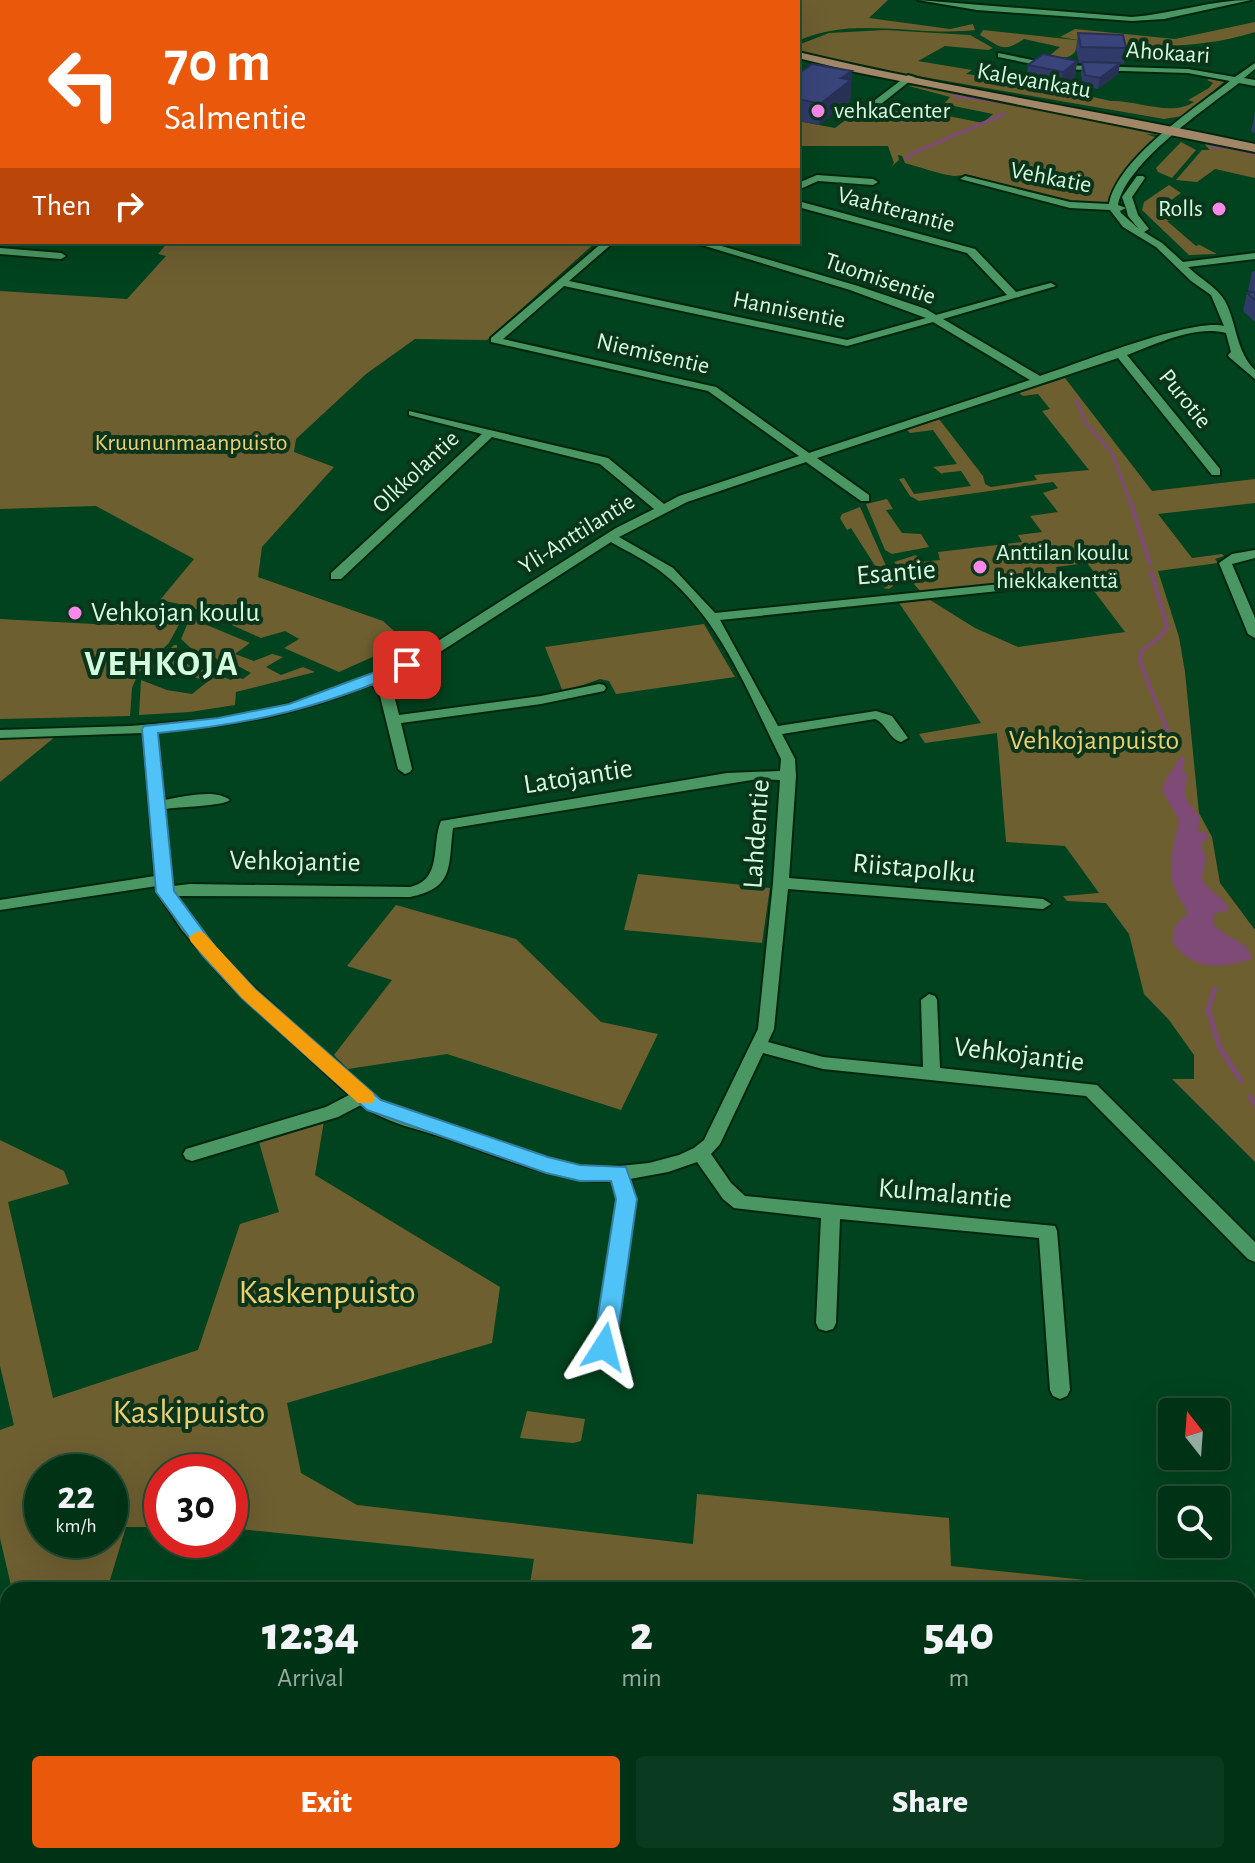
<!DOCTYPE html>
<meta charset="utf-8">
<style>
body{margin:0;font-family:"Alegreya Sans",sans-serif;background:#0a3a1f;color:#f1f3f6;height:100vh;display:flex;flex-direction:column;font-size:30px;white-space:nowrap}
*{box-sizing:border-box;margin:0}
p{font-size:26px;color:#95aaa1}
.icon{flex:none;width:44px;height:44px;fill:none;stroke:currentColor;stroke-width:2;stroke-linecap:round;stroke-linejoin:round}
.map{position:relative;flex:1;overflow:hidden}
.details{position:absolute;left:0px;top:1582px;width:1256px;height:282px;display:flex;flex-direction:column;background:#003216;border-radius:24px 24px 0 0;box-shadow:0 8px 32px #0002,0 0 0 2px #224d35}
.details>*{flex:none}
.hud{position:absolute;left:0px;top:0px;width:800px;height:244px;box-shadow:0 8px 32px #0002,0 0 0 2px #224d35;background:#ea580c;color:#fff;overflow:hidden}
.needle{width:52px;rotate:343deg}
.tools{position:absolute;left:1158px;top:1398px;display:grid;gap:16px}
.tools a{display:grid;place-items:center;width:72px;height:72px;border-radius:8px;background:#003216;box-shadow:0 8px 32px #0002,0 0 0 2px #224d35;font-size:40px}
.speed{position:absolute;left:24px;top:1454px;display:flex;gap:16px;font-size:40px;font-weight:700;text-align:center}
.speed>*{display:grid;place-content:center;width:104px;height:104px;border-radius:50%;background:#003216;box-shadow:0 8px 32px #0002,0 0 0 2px #224d35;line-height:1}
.speed small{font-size:20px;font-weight:400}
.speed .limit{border:12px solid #d22;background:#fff;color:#111}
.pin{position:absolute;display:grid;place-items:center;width:68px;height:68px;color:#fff;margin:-34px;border-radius:16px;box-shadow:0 4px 12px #0006}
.me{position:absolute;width:88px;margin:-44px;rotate:9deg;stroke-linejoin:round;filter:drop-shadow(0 0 6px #0008)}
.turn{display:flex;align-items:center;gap:28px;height:168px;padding:0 32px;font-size:36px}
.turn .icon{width:104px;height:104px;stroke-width:2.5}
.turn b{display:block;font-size:56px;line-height:68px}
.then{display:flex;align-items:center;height:76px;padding:0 32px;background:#0003;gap:16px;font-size:30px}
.eta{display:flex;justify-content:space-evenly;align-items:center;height:136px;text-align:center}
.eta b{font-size:48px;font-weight:800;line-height:56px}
.primary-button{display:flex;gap:16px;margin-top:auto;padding:16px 32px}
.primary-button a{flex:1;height:92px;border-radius:8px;background:#ea580c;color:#fff;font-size:32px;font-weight:800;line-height:92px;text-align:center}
.primary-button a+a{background:#0a3a1f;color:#f1f3f6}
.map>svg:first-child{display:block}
</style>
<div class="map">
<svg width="1255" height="1863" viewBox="0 0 1255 1863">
<rect width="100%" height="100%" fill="#00431e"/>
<g fill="#6e5f31" fill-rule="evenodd">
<path d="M775,0h113l-19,18 81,11 23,-5 2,6c-58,7 -123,-15 -177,11v-39h-30z"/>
<path d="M1255,22v10c-63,20 -132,16 -195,5l15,-8 100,10z"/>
<path d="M885,30l85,5 23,13 -5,2 -43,-4 -27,15 54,9 -6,4 49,6 96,21c26,-1 60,16 83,1l-6,-2 21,-12 4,-5 -6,-3 6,-3 11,5 -41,34 -19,3 -275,-48 -91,-19v-7l31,-12z"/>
<path d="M983,30l156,17 2,4 -65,-2c-2,10 -18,10 -27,7l11,-9 -36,-8c-22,15 -24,7 -44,-4z"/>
<path d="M915,85l129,21 114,26 1,3 -13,-1 12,4 -35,38 -15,26c-32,13 -103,-16 -135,-26 -7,-2 -13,0 -19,0 -16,-2 -34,-9 -49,-13l-3,-7 -4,-1 1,5 -8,7 3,-4 -6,-17h-90v-25l37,7 32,-24 22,1 -3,4 32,6 5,-4 60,12 10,-9 -49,-10 6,-7 -41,-11z"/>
<path d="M1208,141l47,9v28l-40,-9 -18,13 -21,-2 26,-30h8l-5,-5z"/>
<path d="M1181,142l15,8 -24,28 -14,-6 -2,-4z"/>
<path d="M1169,185l12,8 -22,16 12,11 -4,1 29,25 3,-1 -3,-2 21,11 -28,1 -47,-45 2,-8z"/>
<path d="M168,242h428l-109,98 -72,-1 -49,35 -70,65 -2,13 40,15 -72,80 -4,30 125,44 23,21 -67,30 -55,-24 15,-9 -14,-8 -24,7 -72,-32 -29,-6 34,-41 -98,-53 -96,3v-218l127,8 39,-43 -8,-2z"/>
<path d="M1065,378l87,113 103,-12v24l-97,11 34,44 30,-4 2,2 -9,3 3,4 -60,8 21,66 6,35 14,141 13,24 8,46 35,47v232l-83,-83h22v-24l-25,-35 -25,-26 -15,-60 -23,-31 -39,-2 -4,-5 36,-3 -34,-47 -59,-4 -9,-109 -72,10 -6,-9 62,-11 -84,-123 30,-2 48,30 43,19 107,-15 -34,-45 10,-6 -14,-18 -31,4 3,8 -24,2 -5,-3 -24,7v3l-85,8 -27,-30 22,-7 5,7 19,-2 -2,-8 84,-10 -4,-7 24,-3 -12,-16 28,-4 -15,-19 15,-5 -5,-6 -134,19 -9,-5 -11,-17 5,-1 10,16 57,-8 -10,-15 -19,2 1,2 -10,-8 24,-3 -24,-34 -23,3 -3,-3 32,-11 44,57 2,8 6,3 46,-7 -3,-5 55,-5 -47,-59 8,-2 -12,-15 -15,2 -4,-3z"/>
<path d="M887,499l6,10 -7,1 16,23 19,1 8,13 -37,7 -7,-4 -19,-46z"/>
<path d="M860,507l27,61 7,9 -1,9 -4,3 -6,-1 5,-2 -37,-58 -4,2 -7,-12 2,-4z"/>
<path d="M150,606l34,9 -15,28 -30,29 -7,16 -2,28 -130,3v-100l112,6 3,-6 28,2z"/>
<path d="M190,618l60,25 -15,11 19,7 18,-7 11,3 -17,10 15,8 22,-8 12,5 -79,20 -1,13 -45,7 -51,3 2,-35 26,10 25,4 15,-12 -38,-15 -10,7 -14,-1 29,-28h3v11l7,7 47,17 6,-3 6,2 8,-6 -24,-13 -7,4 -4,-6 -22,-7 -13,-12z"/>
<path d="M704,624l31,53 -119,17 -7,-13 -9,-2 -37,13 -18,-45z"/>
<path d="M55,737l-55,45v-43z"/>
<path d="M638,874l132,14 -8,55 -138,-13z"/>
<path d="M396,905l120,34 85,83 57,12 -37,76 -174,-56 -99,15 -14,-14 58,-75 -45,-14z"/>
<path d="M324,1121l-9,54 185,112 -8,56 -205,60 14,70 56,32 336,39 4,-50 252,24 2,48 230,24h-652l5,-31 -304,-31v-56h-68v55h-36l-19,63h-95l-12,-52v-108l14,-5 -14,-59v-226l64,31 5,13 -61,18 45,196 145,-48 42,-126 39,-12 -20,-70zM42,1472h68v68h-68z"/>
<path d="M527,1411l58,8 -4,22 -8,2 -53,-5z"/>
<path d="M8,1811v45h180l-2,7h-186v-42z"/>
</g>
<path fill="#7d4b76" d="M1182,755l3,6 -3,8 6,8c-9,20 1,25 12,40l-2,13 8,3 2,5 -7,7 5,13 -4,21c7,14 22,16 27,31l-15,4 -1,9c11,16 35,16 39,36 -32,10 -59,12 -80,-17l3,-17 13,-12c-5,-10 -12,-18 -15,-29 -6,-21 2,-44 6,-64l-17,-29 4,-12z"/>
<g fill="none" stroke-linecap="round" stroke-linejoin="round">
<g stroke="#7d4b76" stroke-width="3">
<path d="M954,96l62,8"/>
<path d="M1210,147h16l29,7"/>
<path d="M906,159l7,-6 91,-39"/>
<path d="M1076,400l9,22 27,31 19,52"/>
</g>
<g stroke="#7d4b76" stroke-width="4">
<path d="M1131,503l19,61"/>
<path d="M1151,572l16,54 -5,9 -21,16 -1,11 33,82"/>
</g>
<g stroke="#7d4b76" stroke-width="5">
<path d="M1215,989l-7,20 11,37 22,35"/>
<path d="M1250,1097l5,7"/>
</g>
<defs>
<g id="minor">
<path d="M84,0h8l-9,2z"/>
<path d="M378,0h21l3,2h-21z"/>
<path d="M918,0l214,17c40,-3 79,-17 119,-17l-87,19 -32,2 -155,-11z"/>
<path d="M998,53l59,12 131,4 47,8 20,-14v6l-11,9 11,2v6l-16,-3c-34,26 -113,80 -121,122l8,3 -4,-11 15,-21h6l2,2 -13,19 6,18 11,14 -5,3 18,11 21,19 72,-9v6l-67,8c12,12 29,20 37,34 12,23 11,51 30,69v9l-26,-22 -1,-2 3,-3 -5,-19c-32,-8 -69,11 -99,22l93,114v6h-8l-94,-117 -301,100 52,37v6h-8l-55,-39 -119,40 -68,35 54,31 42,45 374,-38 1,3 -6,4 -364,38 58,106 98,-15 16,5 16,22 -7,4c-12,-3 -14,-18 -26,-23l-93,15 13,25 1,17 -7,102 254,21 8,5 -8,5 -255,-20 -14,140 -6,13 55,15 100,10 -2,-67 8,-6 6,2 2,4 3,68 157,17 158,157v20l-7,-3 -162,-163 -263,-27 -60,-16 -43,91 -9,10 20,29 14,13 310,30 2,5 13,159 -3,6 -7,3 -7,-3 -3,-6 -11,-152 -199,-19 -4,104 -3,6 -7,2 -7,-2 -3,-6 5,-105 -87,-10 -11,-9 -26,-37 -29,10 -38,7 6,20 -22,148 -3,6 -7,2 -7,-2 -3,-6 24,-148 -6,-18c-57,2 -112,-25 -166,-43 -29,-9 -60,-15 -85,-33l-23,12 -146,44 -6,-2 -3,-5 3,-5 140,-42 23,-12 -124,-115 -44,-51 -24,-37v-6l-157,24v-10l155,-24 -12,-143 -143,5v-8l130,-4 88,-7 52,-10 52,-14 94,-40 200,-127 38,-19 -54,-45 -108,-27 -151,142h-10v-6l151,-139 -73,-19v-4l199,47 56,46 15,-8 120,-40 -91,-65 -217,-49v-4l112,-96h11l-45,39 278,59 79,-22 -76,-28 -158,-48h16l150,44 68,23 10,6 71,-20 -40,-42 -169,-46v-6l177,48 41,43 35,-9 5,3 -113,33 97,57c38,-12 150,-58 184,-50l-13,-31 -20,-14 -35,-34 -33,-20 -13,-17 -40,-2 -110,-29 5,-3 105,26 39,2c9,-46 85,-95 121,-123l-42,-8 -131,-4 -59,-12zM1126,208l2,8 11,13 -18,-16 -1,-2zM564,286l283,60 86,-24 97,58 -221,73 -93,-66 -213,-48zM611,542c17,10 37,19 53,32 57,46 85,121 117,185l-1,12 -53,2 -286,48c-10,23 2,59 -31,66l-220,-3 -17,2 -9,-77c14,-2 59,-3 66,-9 -15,-12 -48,-3 -66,0l-7,-68c75,-6 145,-18 214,-48l8,8 19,77 7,5 5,-2 2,-3 -11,-46 140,-19 63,-13 2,-3 -2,-3 -5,-1 -58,12 -142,19 -6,-24 -11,-12 44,-18zM758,779l22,1 -7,103 -15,146 -54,111 -10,8 -15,7 -30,8 -39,4 -31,-1 -47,-12 -131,-44 -18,-8 -22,-16 -124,-114 -45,-50 -15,-26 233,1c45,-9 38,-31 43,-69z"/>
<rect x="0" y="69" width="2" height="4"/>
<path d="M908,75l7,2 -34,27h-6v-4z"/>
<path d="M817,175l56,4 5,3 -5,3 -55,-4 -20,9v-7z"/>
<path d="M2,183v6l-2,1v-6z"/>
<path d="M2,216v7l-2,1v-7z"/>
<path d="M0,248l61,5 5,3 -5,3 -61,-5z"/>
<path d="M1255,550v8l-23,6 23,54v20l-7,-4 -29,-71 13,-9z"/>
<path d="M1248,1747l7,1v24l-7,-1z"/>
<path d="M316,1856h24l-2,7h-24z"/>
<rect x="947" y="1856" width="24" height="7"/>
</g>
<g id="major">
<path d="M626,0h14l1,2h-14z"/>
<path d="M0,13h2l-2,8z"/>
<path d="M798,52c151,36 305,59 457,92v8l-400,-80 -57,-14z"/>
</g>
</defs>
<use href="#minor" stroke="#00260d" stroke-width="4"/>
<use href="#major" stroke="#00260d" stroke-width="4"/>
<use href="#minor" fill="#4b9763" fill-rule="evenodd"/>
<use href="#major" fill="#a18768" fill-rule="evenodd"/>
</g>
<g fill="#313b69">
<path d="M1078,33l48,15 -2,16h-4l-2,10 -20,15 -15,-3 -2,-13 1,-10h-3l-3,-14z"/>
<path d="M1077,61l-2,16 -15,11 -34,-7 2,-16z"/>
<path d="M852,71l-2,30 -31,24 -21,-4v-47z"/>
<path d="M1255,112v21l-4,-1z"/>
<path d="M1255,271v51l-12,-11 4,-18 4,-1 -3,-2 4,-18z"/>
</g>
<g fill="#283055">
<path d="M1077,61l-2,16 -15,11 3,-16z"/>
<path d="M1120,63l-2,11 -20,15 2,-11z"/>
<path d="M852,71l-2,30 -31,24 1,-21 21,-26z"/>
</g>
<g fill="#39457a" stroke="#283055" stroke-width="2">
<path d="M1078,33l45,2 3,13 -45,-1z"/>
<path d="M1043,54l34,7 -14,11 -35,-7z"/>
<path d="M1082,62l38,1 -20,15 -15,-3z"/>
<path d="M812,64l40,7 -11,7 10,2 -31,24 -22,-5v-25z"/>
<path d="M1255,292v8l-8,-7z"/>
</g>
<path fill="#4fc3f7" stroke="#337fa1" stroke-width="2" d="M407,660l8,5 -3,3c-89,39 -157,56 -254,65l16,158 42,57 39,41 126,111 167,57 32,8 46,2 11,32 -21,148 -4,7 -8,3 -8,-3 -3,-7 23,-148 -5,-18h-31l-34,-8 -179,-63 -125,-112 -39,-42 -47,-64 -14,-163 2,-3 74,-8 71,-14z"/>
<path fill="#f59e0b" d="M198,931l6,2 51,56 118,104 2,5 -2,5h-15l-116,-105 -51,-56 -2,-5z"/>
<g fill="#f888ea" stroke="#0b351b" stroke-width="3">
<circle cx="818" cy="111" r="8"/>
<circle cx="1219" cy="209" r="8"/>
<circle cx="980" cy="567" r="8"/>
<circle cx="75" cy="613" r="8"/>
</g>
<g text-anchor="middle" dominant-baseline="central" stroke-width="8" stroke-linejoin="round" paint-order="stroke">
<g font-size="24" fill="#d5fbde" stroke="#0b351b">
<text transform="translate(1168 53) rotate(4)">Ahokaari</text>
<text transform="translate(1034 81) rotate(10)">Kalevankatu</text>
<text transform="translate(1051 178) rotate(11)">Vehkatie</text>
<text transform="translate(896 210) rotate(15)">Vaahterantie</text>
<text transform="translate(880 279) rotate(19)">Tuomisentie</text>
<text transform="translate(789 310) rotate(11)">Hannisentie</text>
<text transform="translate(653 354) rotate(13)">Niemisentie</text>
<text transform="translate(1185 399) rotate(51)">Purotie</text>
<text transform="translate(416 472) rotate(-43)">Olkkolantie</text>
<text transform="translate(577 534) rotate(-32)">Yli-Anttilantie</text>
</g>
<g font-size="24" fill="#d5fbde" stroke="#0b351b" text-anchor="start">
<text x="834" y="111">vehkaCenter</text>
<text x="1203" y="209" text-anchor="end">Rolls</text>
<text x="996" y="553">Anttilan koulu<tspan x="996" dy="28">hiekkakenttä</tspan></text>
</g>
<g font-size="24" fill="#eecf70" stroke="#0b351b">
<text x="191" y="443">Kruununmaanpuisto</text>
</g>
<g font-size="28" fill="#d5fbde" stroke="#0b351b">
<text transform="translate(896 573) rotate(-5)">Esantie</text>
<text transform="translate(578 777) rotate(-9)">Latojantie</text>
<text transform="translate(757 834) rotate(-86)">Lahdentie</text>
<text transform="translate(295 862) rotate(1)">Vehkojantie</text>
<text transform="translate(914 869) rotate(5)">Riistapolku</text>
<text transform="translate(1019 1055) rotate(7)">Vehkojantie</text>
<text transform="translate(945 1194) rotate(5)">Kulmalantie</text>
</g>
<g font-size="28" fill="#d5fbde" stroke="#0b351b" text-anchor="start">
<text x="91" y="613">Vehkojan koulu</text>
</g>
<g font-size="28" fill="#eecf70" stroke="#0b351b">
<text x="1094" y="741">Vehkojanpuisto</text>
</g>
<g font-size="34" fill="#eecf70" stroke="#0b351b">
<text x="327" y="1293">Kaskenpuisto</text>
<text x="189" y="1413">Kaskipuisto</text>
</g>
<g font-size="36" font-weight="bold" letter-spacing="2" fill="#d5fbde" stroke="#0b351b">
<text x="162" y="664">VEHKOJA</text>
</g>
</g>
</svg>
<div class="tools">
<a><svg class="needle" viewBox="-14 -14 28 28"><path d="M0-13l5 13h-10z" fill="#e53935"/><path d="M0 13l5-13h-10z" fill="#95aaa1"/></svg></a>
<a><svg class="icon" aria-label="search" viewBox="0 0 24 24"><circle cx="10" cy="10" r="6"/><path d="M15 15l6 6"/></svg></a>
</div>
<div class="speed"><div>22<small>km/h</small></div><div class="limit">30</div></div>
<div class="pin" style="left:407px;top:665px;background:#d93025"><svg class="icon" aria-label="arrive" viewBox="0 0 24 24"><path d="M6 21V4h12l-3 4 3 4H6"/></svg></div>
<svg class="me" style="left:604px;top:1347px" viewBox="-20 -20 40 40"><path d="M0-17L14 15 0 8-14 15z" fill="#4fc3f7" stroke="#fff" stroke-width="4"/></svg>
<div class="hud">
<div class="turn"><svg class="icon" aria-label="left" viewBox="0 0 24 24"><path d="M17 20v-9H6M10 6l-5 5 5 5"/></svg><div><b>70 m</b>Salmentie</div></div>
<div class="then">Then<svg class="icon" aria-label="right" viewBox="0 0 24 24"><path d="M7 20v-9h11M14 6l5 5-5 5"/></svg></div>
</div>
<section class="details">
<div class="eta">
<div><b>12:34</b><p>Arrival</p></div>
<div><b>2</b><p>min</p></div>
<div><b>540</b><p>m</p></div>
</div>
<div class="primary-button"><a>Exit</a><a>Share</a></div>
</section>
</div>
